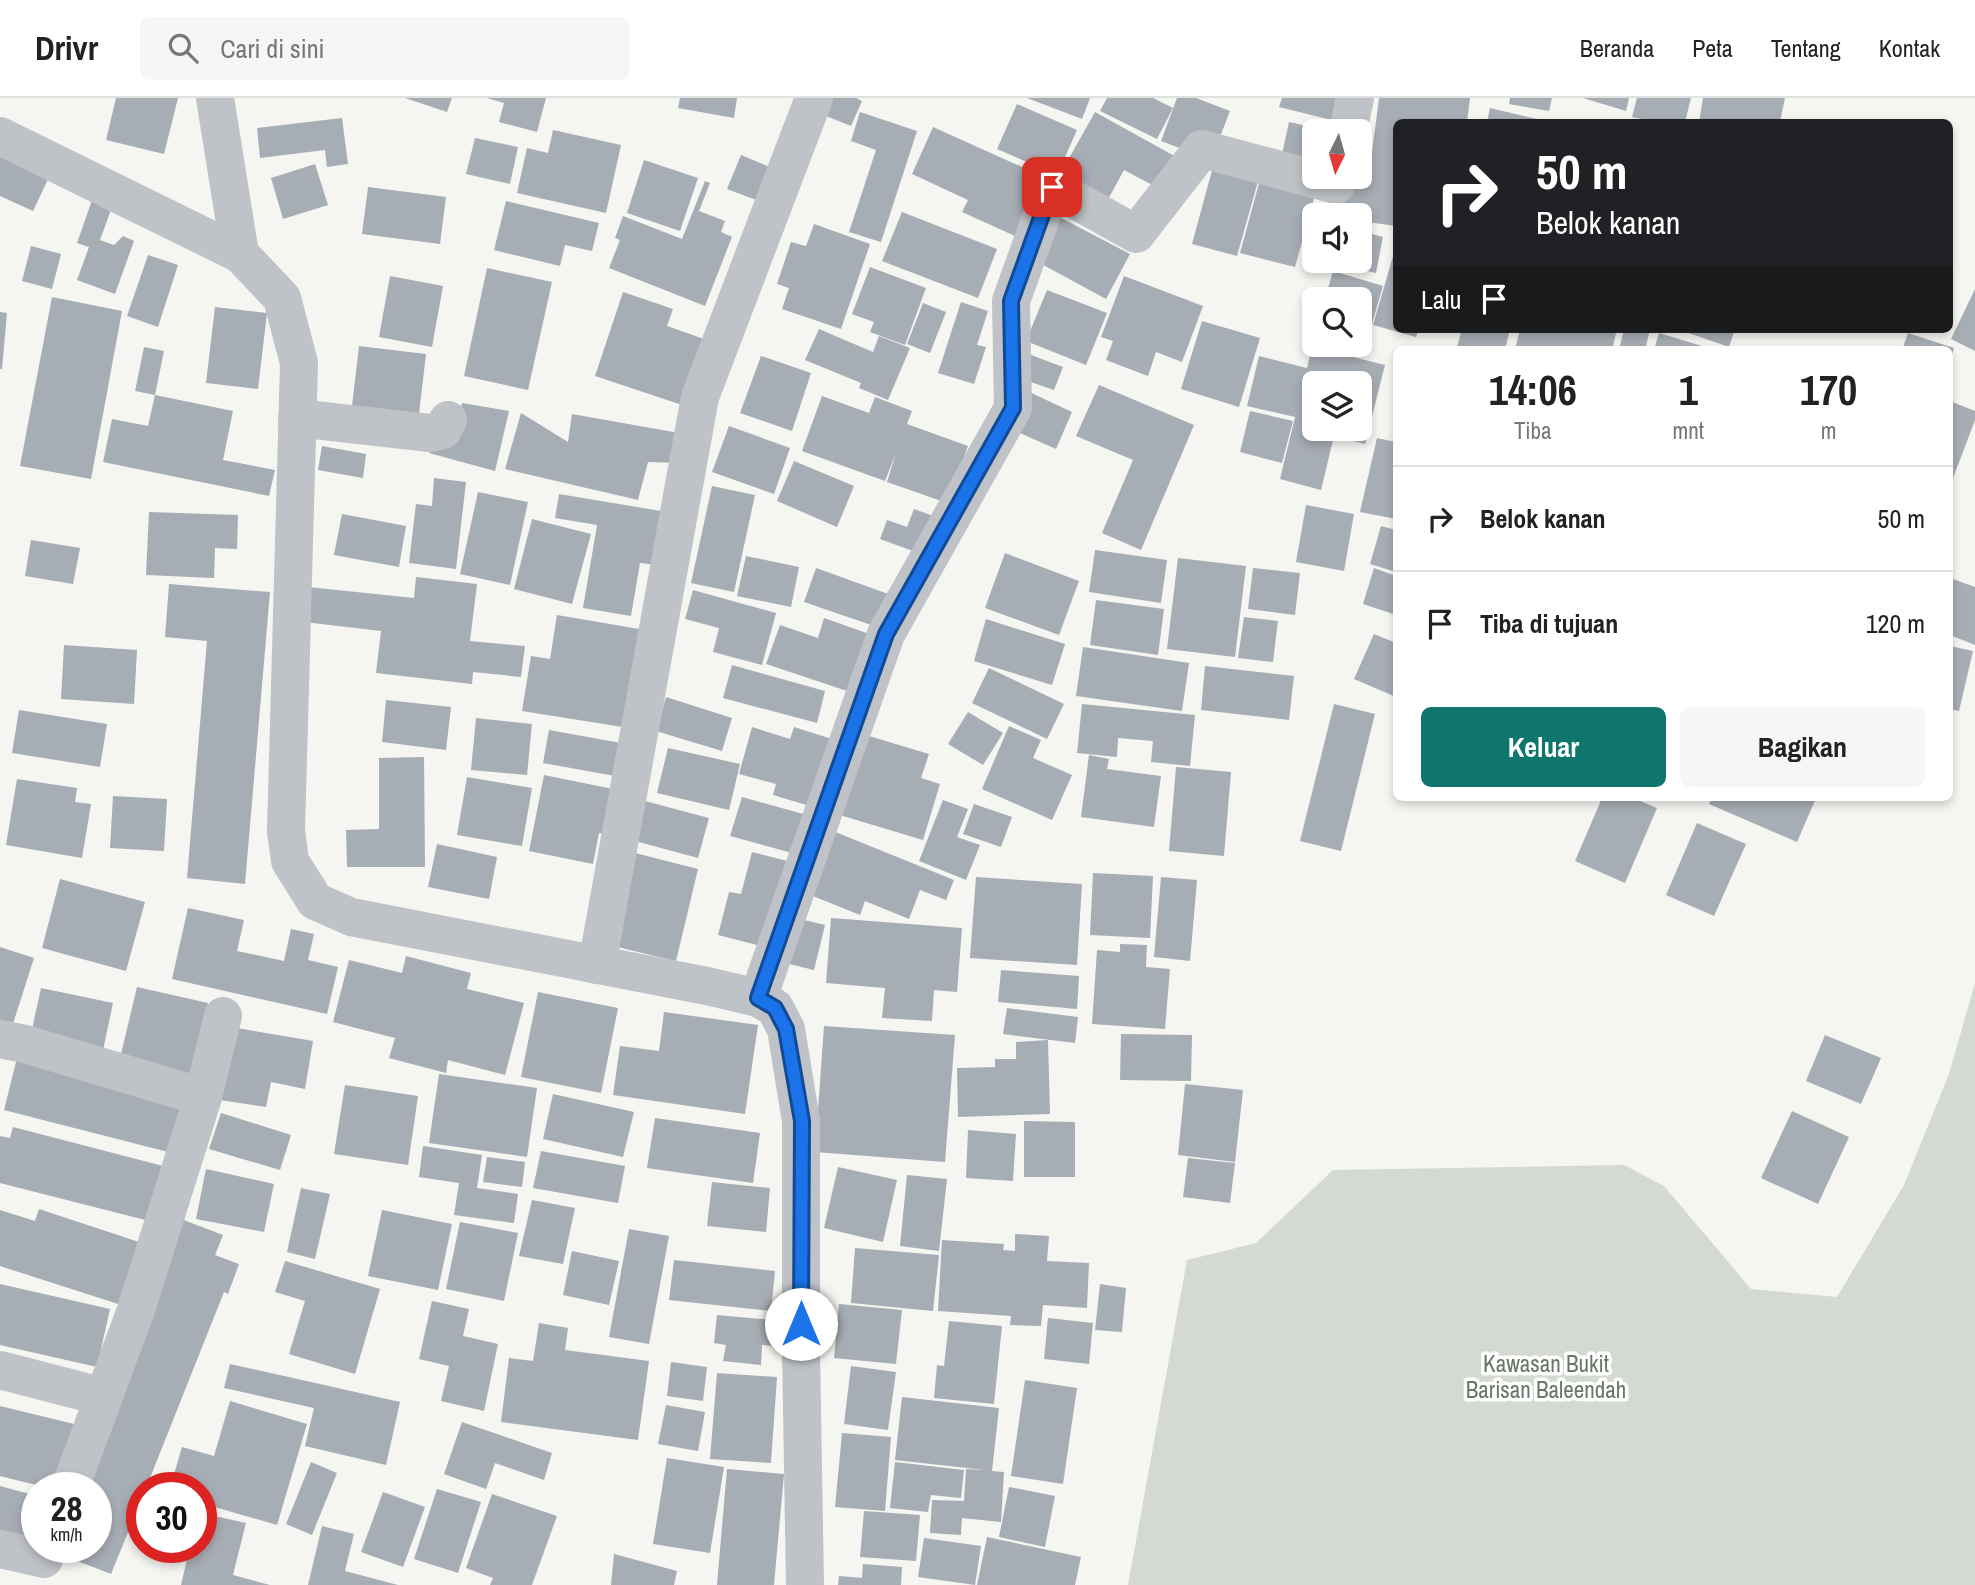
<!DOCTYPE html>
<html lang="id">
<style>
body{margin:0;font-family:"Archivo Narrow",sans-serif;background:#f6f6f6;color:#222;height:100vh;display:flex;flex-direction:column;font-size:26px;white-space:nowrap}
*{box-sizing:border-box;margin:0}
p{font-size:23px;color:#767676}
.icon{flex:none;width:38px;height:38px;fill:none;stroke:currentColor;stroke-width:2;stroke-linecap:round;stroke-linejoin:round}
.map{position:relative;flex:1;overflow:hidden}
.drawer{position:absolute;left:1393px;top:248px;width:560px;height:455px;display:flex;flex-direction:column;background:#fff;border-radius:10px;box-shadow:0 4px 10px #0003}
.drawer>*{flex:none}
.guide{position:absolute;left:1393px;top:21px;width:560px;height:214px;border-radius:10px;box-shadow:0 4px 10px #0003;background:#202124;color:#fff;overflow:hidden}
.needle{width:46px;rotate:185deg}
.fabs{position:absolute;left:1302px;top:21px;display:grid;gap:14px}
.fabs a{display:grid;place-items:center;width:70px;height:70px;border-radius:10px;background:#fff;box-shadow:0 4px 10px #0003;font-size:35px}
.speed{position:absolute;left:21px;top:1374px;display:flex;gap:14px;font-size:35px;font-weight:700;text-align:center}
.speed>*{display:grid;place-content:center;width:91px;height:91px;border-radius:50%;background:#fff;box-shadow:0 4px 10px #0003;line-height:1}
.speed small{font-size:18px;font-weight:400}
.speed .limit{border:10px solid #d22;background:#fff;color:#111}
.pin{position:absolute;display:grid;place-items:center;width:60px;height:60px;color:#fff;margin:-30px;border-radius:14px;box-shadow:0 4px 10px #0006}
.me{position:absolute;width:77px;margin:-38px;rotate:0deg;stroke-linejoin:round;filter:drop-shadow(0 0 5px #0008)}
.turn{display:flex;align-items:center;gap:24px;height:147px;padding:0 28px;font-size:32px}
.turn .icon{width:91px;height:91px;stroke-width:2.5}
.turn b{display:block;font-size:49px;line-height:60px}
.then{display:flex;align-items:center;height:66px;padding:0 28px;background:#0003;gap:14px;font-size:26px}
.eta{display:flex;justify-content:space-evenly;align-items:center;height:119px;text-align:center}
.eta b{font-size:42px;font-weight:800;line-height:49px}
.action{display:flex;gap:14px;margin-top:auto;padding:14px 28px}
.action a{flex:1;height:80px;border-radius:10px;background:#0f766e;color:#fff;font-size:28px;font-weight:800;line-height:80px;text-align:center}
.action a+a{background:#f6f6f6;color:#222}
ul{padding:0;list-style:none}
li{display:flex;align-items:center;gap:21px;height:105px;padding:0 28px;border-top:2px solid #e0e0e0}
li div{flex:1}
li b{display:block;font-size:26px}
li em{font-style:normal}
header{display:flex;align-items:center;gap:42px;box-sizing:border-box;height:98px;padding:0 35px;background:#fff;border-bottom:2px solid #e0e0e0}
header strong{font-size:33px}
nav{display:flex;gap:38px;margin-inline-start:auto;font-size:24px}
.search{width:490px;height:63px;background:#f6f6f6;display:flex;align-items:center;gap:18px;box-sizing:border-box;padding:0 24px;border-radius:10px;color:#767676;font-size:26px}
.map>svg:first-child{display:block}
</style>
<header>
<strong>Drivr</strong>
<div class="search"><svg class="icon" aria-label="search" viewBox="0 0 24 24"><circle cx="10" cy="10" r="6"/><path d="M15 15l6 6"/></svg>Cari di sini</div>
<nav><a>Beranda</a><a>Peta</a><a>Tentang</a><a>Kontak</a></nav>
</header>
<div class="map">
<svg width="1975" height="1487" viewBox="0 0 1975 1487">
<rect width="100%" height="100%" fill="#f5f5f2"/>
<path fill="#d4dad2" d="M1975,885v602h-847l59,-325 69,-17 77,-73 291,-5 40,21 87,103 86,8 67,-112 45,-111z"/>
<g fill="#a7adb4" fill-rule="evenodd">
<path d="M116,0h62l-14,56 -58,-14z"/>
<path d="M405,0h47l-5,14z"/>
<path d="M487,0h59l-9,34 -38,-10 5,-19z"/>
<path d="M680,0h57l-3,20 -56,-10z"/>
<path d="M821,0h35l6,3 -11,25 -35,-14z"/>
<path d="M1027,0h63l-8,21z"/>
<path d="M1107,0h46l20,10 -16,31 -57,-28z"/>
<path d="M1177,0h19l34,13 -19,49 -50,-19z"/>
<path d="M1282,0h73l-7,26 -69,-17z"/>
<path d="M1379,0h91l-3,24h-71v104l-36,-5v-6h-18l4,-38h14v-26l12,2z"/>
<path d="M1510,0h42l-3,13 -40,-7z"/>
<path d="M1583,0h46l-3,13z"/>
<path d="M1637,0h54l-6,24h-29l-24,-5z"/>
<path d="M1703,0h82l-5,24h-81z"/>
<path d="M1017,6l60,26 -20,45 -60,-26z"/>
<path d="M1490,10l55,13v1h-58z"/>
<path d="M860,14l57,19 -36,111 -32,-10 27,-82 -25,-9z"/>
<path d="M1095,14l83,46 -18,31 -36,-19 -18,33 -47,-27z"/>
<path d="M342,20l6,46 -21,3 -2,-17 -65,8 -3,-30z"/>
<path d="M1289,24l36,8 -11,1v31l-32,-8z"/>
<path d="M933,29l109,49 -27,60 -53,-24 6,-12 -56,-26z"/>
<path d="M553,32l68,15 -15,68 -89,-20 10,-45 21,5z"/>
<path d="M475,40l43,9 -8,37 -44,-10z"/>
<path d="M1220,43l46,12 -29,103 -45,-12z"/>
<path d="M0,55l50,22 -17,36 -33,-15z"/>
<path d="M1267,56l53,23 -25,90 -55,-14z"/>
<path d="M741,57l36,15 -13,33 -37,-14z"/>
<path d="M644,62l54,18 -18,53 -53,-18z"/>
<path d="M315,66l13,41 -45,14 -12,-41z"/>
<path d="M705,83l5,2 -11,28 26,10 -4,11 11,5 -27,69 -96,-38 11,-28 -5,-2 8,-22 59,23z"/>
<path d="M368,89l78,10 -6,47 -78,-10z"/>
<path d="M92,102l20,7 -12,33 14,5 9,-9 11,5 -19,53 -38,-14 12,-33 -12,-4z"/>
<path d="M506,103l93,22 -7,28 -27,-6 -5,21 -66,-16z"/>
<path d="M1046,112l84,44 -24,45 -83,-45z"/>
<path d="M902,114l95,37 -19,49 -96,-37z"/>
<path d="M814,126l56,20 -29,85 -59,-20 7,-21 -12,-4 14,-42 15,4z"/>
<path d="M1361,133l22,6 -7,36 -22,-5 1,-7h5z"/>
<path d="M31,148l30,8 -9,35 -30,-8z"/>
<path d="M1396,148v83h23l-3,8 -43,-12z"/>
<path d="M148,157l30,10 -20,62 -31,-11z"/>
<path d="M870,169l56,21 -21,57 -35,-13 4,-10 -22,-8z"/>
<path d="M487,170l65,14 -24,108 -64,-14z"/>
<path d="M1333,173l50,15 -17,58 -6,-2v-43h-35z"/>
<path d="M390,178l53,10 -11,61 -53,-10z"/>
<path d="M1124,178l79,30 -21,56 -26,-10 -8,24 -42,-16 7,-19 -12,-4z"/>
<path d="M1975,191v62l-24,-12z"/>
<path d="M1047,192l60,23 -21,52 -60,-24z"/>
<path d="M623,194l50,17 -6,17 37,13 -22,66 -87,-29z"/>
<path d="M52,199l70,14 -31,168 -71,-13z"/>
<path d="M961,204l27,9 -11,34 9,2 -12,37 -36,-11z"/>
<path d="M923,205l23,9 -16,41 -23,-9z"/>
<path d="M215,209l52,6 -9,76 -52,-6z"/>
<path d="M0,214l7,1 -5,56h-2z"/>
<path d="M1202,223l58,17 -21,69 -58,-18z"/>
<path d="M819,231l54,23 6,-16 31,12 -22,52 -29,-12 2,-5 -56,-23z"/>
<path d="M1462,231h48l-5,21h-35l-13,-3z"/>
<path d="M1520,231h97l-5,21h-97z"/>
<path d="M1624,231h26l-5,21h-26z"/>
<path d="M1677,231h58l-6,18z"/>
<path d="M1659,235l53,16v1h-58z"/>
<path d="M1908,235l46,15 -4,14v-12h-48z"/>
<path d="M359,248l67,8 -7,60 -67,-8z"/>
<path d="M144,249l20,4 -9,44 78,16 -10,49 52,10 -6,26 -166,-34 9,-43 36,7 7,-31 -20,-4z"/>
<path d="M1010,249l53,20 -9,23 -53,-18z"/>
<path d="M1312,249l73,18 -20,79 -31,-8 -13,54 -41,-11 15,-62 -48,-11 12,-50 48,12zM1314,285h46v46h-46z"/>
<path d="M761,258l50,17 -19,58 -52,-18z"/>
<path d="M1012,286l60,28 -16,37 -61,-27z"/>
<path d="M1099,287l95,40 -53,125 -39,-17 31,-73 -57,-24z"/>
<path d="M822,298l47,17 6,-16 37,14 -5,13 61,22 -21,57 -60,-21 9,-29 -11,28 -83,-30z"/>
<path d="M1950,303l25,10v9l-25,66z"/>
<path d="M462,305l47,8 -14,60 -66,-18 28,-28z"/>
<path d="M1250,313l43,10 -11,42 -42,-11z"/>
<path d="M521,315l47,29 4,-28 107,19v30l-31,-1 -10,38 -133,-31z"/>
<path d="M729,328l61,22 -16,46 -62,-22z"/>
<path d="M1377,340l19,4v77l-36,-7z"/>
<path d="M322,348l44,8 -3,24 -45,-8z"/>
<path d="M794,363l60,25 -17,41 -60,-26z"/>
<path d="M434,380l32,4 -10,87 -47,-6 7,-59 16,2z"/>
<path d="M712,388l43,9 -21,97 -43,-9z"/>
<path d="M478,394l50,10 -18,83 -50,-11z"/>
<path d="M559,396l108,18 -9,53 -18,-2 -9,53 -48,-8 14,-83 -42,-7z"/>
<path d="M1306,407l48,9 -10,57 -48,-9z"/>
<path d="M914,411l25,9 -15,37 -44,-16 7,-19 20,7z"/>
<path d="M149,414l89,3 -1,34 -22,-1 -1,30 -68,-3z"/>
<path d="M342,416l64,12 -7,41 -65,-12z"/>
<path d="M532,421l59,15 -19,70 -58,-15z"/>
<path d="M1381,428l15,4v42l-26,-8z"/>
<path d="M31,442l49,8 -7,36 -48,-8z"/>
<path d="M1095,452l72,10 -6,43 -72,-11z"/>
<path d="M1005,455l74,28 -20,54 -74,-27z"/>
<path d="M746,458l53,11 -8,40 -54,-11z"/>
<path d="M1178,460l68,8 -11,91 -68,-8z"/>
<path d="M816,470l75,27 -11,33 -76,-26z"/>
<path d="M1253,470l47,5 -5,42 -47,-6z"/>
<path d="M1374,470l22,8v27l-3,11 -30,-10z"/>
<path d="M416,479l61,7 -7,57 55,5 -4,31 -48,-5 -1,12 -96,-11 5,-42 -77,-9 4,-35 106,11z"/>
<path d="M1950,480l25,9v58l-25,-10z"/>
<path d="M169,486l101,8 -25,292 -58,-6 20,-237 -42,-4z"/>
<path d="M693,492l83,23 -14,52 -49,-13 6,-24 -34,-9z"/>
<path d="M1096,502l68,9 -6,46 -68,-10z"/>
<path d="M557,517l94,16 -16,98 -113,-18 9,-55 19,3z"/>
<path d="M1244,519l34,4 -5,41 -35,-4z"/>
<path d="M824,520l51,18 -19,58 -90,-30 14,-39 38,13z"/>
<path d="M986,521l79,25 -13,41 -78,-24z"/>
<path d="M1374,536l22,9v54l-42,-18z"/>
<path d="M64,547l73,5 -3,54 -73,-5z"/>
<path d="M1950,548l23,5 -14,60 -9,-2z"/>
<path d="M1083,549l106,16 -7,48 -106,-15z"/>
<path d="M732,567l93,26 -8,32 -94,-25z"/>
<path d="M1205,568l89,10 -5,44 -88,-10z"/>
<path d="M989,570l75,36 -17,35 -75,-36z"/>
<path d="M666,599l66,21 -10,33 -66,-20z"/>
<path d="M386,602l65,7 -5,43 -64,-8z"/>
<path d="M1082,606l113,11 -5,51 -39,-4 2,-21 -35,-3 -1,19 -40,-4z"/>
<path d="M1334,606l41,10 -34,137 -41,-10z"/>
<path d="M19,612l88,14 -7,43 -88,-14z"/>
<path d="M968,614l35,21 -20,32 -35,-21z"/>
<path d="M476,620l56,6 -5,51 -56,-5z"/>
<path d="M1009,628l32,14 -8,18 39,17 -20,45 -70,-31z"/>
<path d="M752,629l38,12 4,-12 41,13 4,-13 90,27 -8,24 19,6 -17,56 -150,-45 3,-11 -37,-10z"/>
<path d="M549,632l83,15 -6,33 -83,-15z"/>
<path d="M668,650l72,16 -11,46 -72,-17z"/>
<path d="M1089,657l20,4 -2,10 54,7 -7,51 -73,-10z"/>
<path d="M424,659l1,110h-78l-1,-37 33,-1v-71z"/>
<path d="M1176,669l55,5 -7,84 -55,-5z"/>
<path d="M544,677l69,14 2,47 -16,-3 -6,31 -64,-13z"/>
<path d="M467,679l65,11 -10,58 -65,-11z"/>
<path d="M17,681l60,9 -2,14 16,2 -9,54 -76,-13z"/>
<path d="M113,698l54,3 -3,52 -54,-3z"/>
<path d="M742,699l68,19 -11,39 -69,-19z"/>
<path d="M1602,700h31l24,10 -32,75 -50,-22z"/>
<path d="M1712,700h104l-19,44 -88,-38z"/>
<path d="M943,702l25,9 -11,28 23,8 -14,35 -47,-19z"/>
<path d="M645,703l64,17 -11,40 -63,-17z"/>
<path d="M974,706l38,13 -11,30 -38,-13z"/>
<path d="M1697,725l49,21 -32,72 -48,-21z"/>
<path d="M823,729l131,53 -8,20 -26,-10 -11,29 -44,-18 -5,14 -62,-25z"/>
<path d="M437,746l60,13 -8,42 -61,-12z"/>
<path d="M752,754l43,11 -22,86 -55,-14 11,-43 12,2z"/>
<path d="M635,755l63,16 -22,92 -63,-15z"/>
<path d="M1093,775l60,3 -3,62 -60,-3z"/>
<path d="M976,779l106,7 -5,81 -107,-7z"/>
<path d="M1161,779l36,3 -7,81 -36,-4z"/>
<path d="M60,781l85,23 -19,69 -84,-23z"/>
<path d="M188,810l56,12 -7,31 47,10 7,-32 23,5 -6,26 30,7 -11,47 -155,-35z"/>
<path d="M796,820l29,7 -11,45 -29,-7z"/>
<path d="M831,820l131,10 -5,64 -23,-2 -2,31 -50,-3 3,-30 -59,-5z"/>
<path d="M1120,846l27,1 -1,22 24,2 -5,60 -73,-5 5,-74 23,2z"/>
<path d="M0,849l34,11 -24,75 -10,-3z"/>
<path d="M406,858l65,17 -4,16 57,14 -19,72 -57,-15 -2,13 -57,-15 6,-20 -62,-16 16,-62 53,13z"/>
<path d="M1001,872l78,6 -2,33 -79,-7z"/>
<path d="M137,889l71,16 -17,72 -71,-17z"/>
<path d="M41,890l72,15 -10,47 -72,-16z"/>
<path d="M538,894l80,16 -17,85 -80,-16z"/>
<path d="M1007,910l71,9 -3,26 -72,-9z"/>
<path d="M664,914l94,13 -13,89 -132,-19 7,-49 39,5z"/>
<path d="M824,928l131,9 -10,127 -130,-10z"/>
<path d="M231,929l82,14 -8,48 -34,-7 -5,25 -46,-7z"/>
<path d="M1121,936l71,1 -1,46 -71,-1z"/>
<path d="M1825,937l56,23 -20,46 -55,-23z"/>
<path d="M1048,942l2,74 -92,3 -1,-49 38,-1v-8h21v-17z"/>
<path d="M17,960l165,42 -14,52 -164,-42z"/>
<path d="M439,976l98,14 -10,69 -98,-14z"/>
<path d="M1185,986l58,6 -8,72 -57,-7z"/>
<path d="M345,987l73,11 -10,69 -74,-11z"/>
<path d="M553,996l81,18 -11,45 -80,-18z"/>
<path d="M1792,1013l57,26 -31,67 -57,-26z"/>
<path d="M221,1015l70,22 -11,35 -71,-21z"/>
<path d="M655,1020l105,15 -7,50 -106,-15z"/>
<path d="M1024,1023l51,1v55h-51z"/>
<path d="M13,1029l154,40 -14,55 -153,-39v-47l10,2z"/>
<path d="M968,1032l48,4 -3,47 -47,-3z"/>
<path d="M423,1048l59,9 -5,33 41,6 -4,29 -60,-8 5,-32 -40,-6z"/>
<path d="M541,1053l84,15 -7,37 -85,-15z"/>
<path d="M487,1059l38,5 -3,25 -39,-5z"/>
<path d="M1188,1060l47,5 -5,40 -47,-6z"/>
<path d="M838,1069l59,13 -14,62 -59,-14z"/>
<path d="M206,1071l68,15 -10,48 -68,-13z"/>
<path d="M907,1077l40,4 -8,72 -39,-5z"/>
<path d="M712,1084l58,6 -4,44 -59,-6z"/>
<path d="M301,1090l29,6 -15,65 -28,-7z"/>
<path d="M532,1102l43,8 -12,56 -44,-8z"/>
<path d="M39,1111l100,33 -21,62 -118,-38v-56l35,11z"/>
<path d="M382,1112l70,14 -14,66 -70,-14z"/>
<path d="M181,1121l42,16 -8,20 24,9 -11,30 -4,-2 -78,196h-4v10l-31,76 -57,-22 3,-5h39v-59h-16z"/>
<path d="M460,1124l58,11 -14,68 -58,-12z"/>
<path d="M629,1131l40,7 -20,108 -40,-7z"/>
<path d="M1015,1136l34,2 -2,25 42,2 -2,45 -44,-3 -2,21 -31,-1 1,-9 -73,-5 4,-71 62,4 -1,6 12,1z"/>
<path d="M855,1150l84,7 -6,56 -82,-8z"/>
<path d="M572,1153l47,10 -10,44 -46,-10z"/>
<path d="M674,1162l101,11 -4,40 -102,-11z"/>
<path d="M285,1163l95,28 -25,85 -66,-20 16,-53 -30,-9z"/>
<path d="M0,1186l110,25 -13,58 -97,-22z"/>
<path d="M1100,1186l26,4 -4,44 -27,-2z"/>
<path d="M432,1203l37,8 -6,27 35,8 -14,67 -43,-10 8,-35 -30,-7z"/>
<path d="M839,1206l63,6 -6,54 -62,-6z"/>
<path d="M717,1217l68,6 -3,26 -20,-2 -1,20 -38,-4 3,-16 -12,-2z"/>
<path d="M1048,1220l45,5 -4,41 -45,-5z"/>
<path d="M949,1223l53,5 -8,78 -60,-6 3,-33 7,1z"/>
<path d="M539,1225l29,5 -3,22 84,11 -11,79 -137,-18 8,-64 24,3z"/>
<path d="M671,1264l36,5 -4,34 -36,-5z"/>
<path d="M230,1266l170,38 -14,63 -81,-19 9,-38 -90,-20z"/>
<path d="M851,1268l45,6 -8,58 -44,-6z"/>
<path d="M717,1275l60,4 -6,86 -61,-4z"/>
<path d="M1025,1282l52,8 -14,96 -52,-8z"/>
<path d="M902,1299l97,11 -7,63 12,1 -3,50 -39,-4 -1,17 -31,-2 2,-33 32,1 2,-32 19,1 -90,-10z"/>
<path d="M230,1303l77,23 -30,101 -76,-22v-15h-31l12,-41 32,9z"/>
<path d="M666,1307l39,7 -7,39 -40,-7z"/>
<path d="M0,1308l74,18 -16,64h-10l-48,-12z"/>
<path d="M462,1324l90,31 -8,27 -49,-17 -9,26 -42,-15z"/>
<path d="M842,1335l49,4 -6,74 -50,-4z"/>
<path d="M667,1360l57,9 -14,86 -57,-9z"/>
<path d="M311,1364l26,11 -25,62 -26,-11z"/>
<path d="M895,1364l69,8 -3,28 -30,-3 -3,17 -38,-4z"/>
<path d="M727,1371l57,5 -10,111h-57z"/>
<path d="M0,1388l37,10v46l-37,1z"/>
<path d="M1009,1389l46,9 -10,51 -46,-10z"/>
<path d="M437,1391l44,13 -23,71 -44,-14z"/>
<path d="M383,1394l42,15 -22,60 -42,-15z"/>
<path d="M492,1396l65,22 -25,69h-42l3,-7 -27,-10z"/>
<path d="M864,1413l56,4 -4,46 -56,-4z"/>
<path d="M201,1415l45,10 -13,52 37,10h-89l6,-26 -50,-12 4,-15 1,15h59z"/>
<path d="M322,1428l32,8 -9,37 53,14h-90z"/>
<path d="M987,1439l94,20 -6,28h-98z"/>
<path d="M924,1440l57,8 -6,39 -57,-8z"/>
<path d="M614,1456l63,17 -3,14h-63z"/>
<path d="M863,1466l39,3 -1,18h-63l1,-9 23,2z"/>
</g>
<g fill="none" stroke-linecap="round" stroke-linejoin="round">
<g stroke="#bfc2c6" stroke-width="38">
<path d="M215,0l25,156"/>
<path d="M1348,33l7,-33"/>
<path d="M0,38l240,118 42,44 17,65 -13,468 4,30 25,40 36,16 356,69 51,12 17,10 11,21 15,92v229l4,235"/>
<path d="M297,320l133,15 13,-3 5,-10"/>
<path d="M597,867l103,-568 114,-299"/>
<path d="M758,900l128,-364 127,-226 -2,-107 41,-114 84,47 66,-85 134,36 2,-8"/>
<path d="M0,941l25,5 178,53"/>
<path d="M0,1272l104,27"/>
<path d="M70,1390l66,-178 67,-213 20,-81"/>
<path d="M0,1451l44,10"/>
</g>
</g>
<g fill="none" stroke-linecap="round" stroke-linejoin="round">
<defs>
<path id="route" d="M801,1226l1,-203 -16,-92 -11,-21 -17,-10 128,-364 127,-226 -2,-107 41,-114"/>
</defs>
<use href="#route" stroke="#114b97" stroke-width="18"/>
<use href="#route" stroke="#1a73e8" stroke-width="12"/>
</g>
<g text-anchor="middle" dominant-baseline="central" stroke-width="7" stroke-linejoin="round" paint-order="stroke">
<g font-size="23" fill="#677866" stroke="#fff">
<text x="1546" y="1265">Kawasan Bukit<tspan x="1546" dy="26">Barisan Baleendah</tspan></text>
</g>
</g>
</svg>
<div class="fabs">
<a><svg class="needle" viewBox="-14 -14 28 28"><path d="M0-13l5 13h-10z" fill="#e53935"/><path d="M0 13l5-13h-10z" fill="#767676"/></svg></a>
<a><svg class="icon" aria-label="sound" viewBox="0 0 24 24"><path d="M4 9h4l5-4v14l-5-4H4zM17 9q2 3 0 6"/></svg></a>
<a><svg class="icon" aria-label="search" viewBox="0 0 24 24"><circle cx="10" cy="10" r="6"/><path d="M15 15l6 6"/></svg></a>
<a><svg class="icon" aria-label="layers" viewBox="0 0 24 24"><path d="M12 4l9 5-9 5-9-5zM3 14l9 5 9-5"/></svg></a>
</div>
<div class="speed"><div>28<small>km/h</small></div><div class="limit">30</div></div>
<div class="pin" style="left:1052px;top:89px;background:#d93025"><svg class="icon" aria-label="arrive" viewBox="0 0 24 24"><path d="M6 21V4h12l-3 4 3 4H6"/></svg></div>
<svg class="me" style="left:801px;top:1226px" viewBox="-20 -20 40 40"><circle r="19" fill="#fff"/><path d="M0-13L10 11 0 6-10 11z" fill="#1a73e8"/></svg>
<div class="guide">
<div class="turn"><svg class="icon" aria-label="right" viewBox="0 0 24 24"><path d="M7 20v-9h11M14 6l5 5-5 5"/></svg><div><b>50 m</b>Belok kanan</div></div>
<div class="then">Lalu<svg class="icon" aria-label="arrive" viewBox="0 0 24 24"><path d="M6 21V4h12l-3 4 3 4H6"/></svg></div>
</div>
<section class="drawer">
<div class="eta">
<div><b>14:06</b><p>Tiba</p></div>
<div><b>1</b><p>mnt</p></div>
<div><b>170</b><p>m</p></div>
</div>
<ul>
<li><svg class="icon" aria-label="right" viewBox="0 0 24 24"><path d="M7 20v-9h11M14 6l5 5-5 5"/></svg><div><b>Belok kanan</b></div><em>50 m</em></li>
<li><svg class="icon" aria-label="arrive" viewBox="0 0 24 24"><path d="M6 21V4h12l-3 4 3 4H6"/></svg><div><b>Tiba di tujuan</b></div><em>120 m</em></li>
</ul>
<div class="action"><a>Keluar</a><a>Bagikan</a></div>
</section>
</div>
